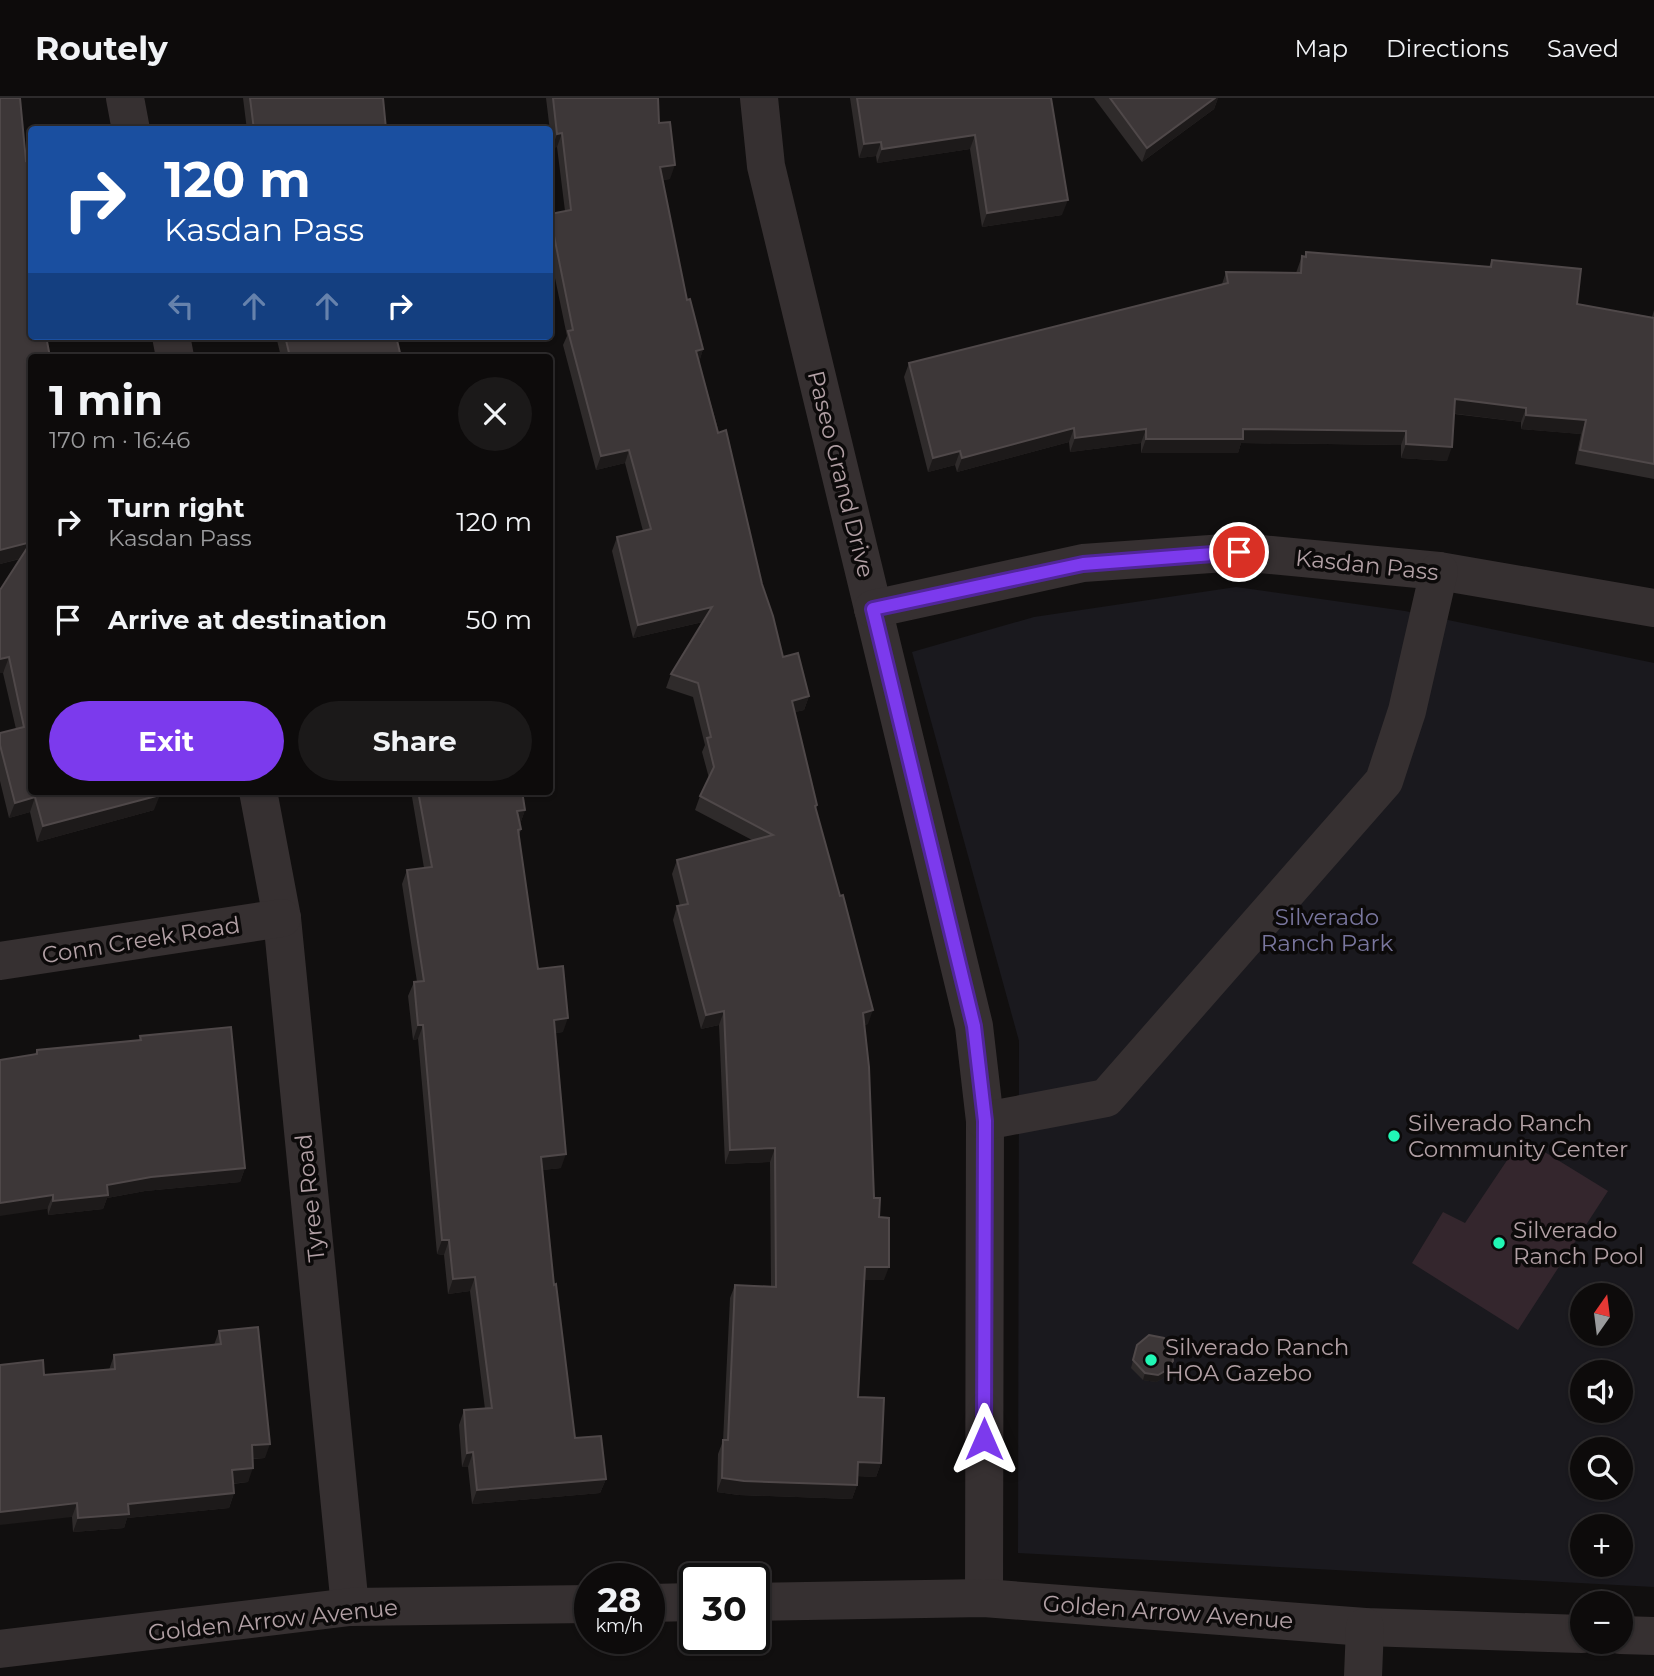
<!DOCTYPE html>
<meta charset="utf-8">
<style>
body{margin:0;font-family:Montserrat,sans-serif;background:#1b1919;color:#f1f3f6;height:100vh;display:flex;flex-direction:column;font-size:26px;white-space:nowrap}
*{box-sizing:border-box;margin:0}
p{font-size:23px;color:#9a9b9d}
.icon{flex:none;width:38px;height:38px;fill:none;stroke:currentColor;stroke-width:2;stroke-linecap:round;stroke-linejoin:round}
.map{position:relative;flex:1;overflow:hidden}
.side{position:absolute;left:28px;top:256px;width:525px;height:441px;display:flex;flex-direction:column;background:#0d0b0b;border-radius:7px;box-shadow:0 2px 5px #0004,0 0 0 2px #2d2b2c}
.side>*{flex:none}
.top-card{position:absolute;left:28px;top:28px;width:525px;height:214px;border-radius:7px;box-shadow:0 2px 5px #0004,0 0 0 2px #2d2b2c;background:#1a4fa0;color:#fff;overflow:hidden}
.needle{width:46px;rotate:14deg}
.fabs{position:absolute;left:1570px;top:1185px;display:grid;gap:14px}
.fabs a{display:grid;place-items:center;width:63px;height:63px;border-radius:50%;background:#0d0b0b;box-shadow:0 2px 5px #0004,0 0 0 2px #2d2b2c;font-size:35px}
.speed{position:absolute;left:574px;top:1465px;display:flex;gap:14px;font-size:35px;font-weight:700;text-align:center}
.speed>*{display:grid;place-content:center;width:91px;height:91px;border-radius:50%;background:#0d0b0b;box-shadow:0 2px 5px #0004,0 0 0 2px #2d2b2c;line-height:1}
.speed small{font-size:18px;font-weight:400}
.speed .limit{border:4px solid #111;border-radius:10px;background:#fff;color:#111}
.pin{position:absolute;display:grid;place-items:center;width:60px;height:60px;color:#fff;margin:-30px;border:4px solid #fff;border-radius:50%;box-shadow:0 2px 7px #0007}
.me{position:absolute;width:77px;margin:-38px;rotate:0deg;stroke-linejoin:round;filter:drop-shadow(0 0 5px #0008)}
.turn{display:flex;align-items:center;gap:24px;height:147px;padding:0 21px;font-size:32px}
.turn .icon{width:91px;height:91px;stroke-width:2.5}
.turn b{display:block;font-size:49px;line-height:60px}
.lanes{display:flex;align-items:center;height:66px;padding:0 21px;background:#0003;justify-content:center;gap:35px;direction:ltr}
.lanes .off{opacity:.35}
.round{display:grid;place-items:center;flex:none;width:74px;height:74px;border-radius:37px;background:#1b1919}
.head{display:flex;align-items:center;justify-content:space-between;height:119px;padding:0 21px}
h1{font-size:42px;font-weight:700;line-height:52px}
.cta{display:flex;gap:14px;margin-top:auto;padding:14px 21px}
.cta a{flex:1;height:80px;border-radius:42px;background:#7c3aed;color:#fff;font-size:28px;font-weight:700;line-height:80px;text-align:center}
.cta a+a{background:#1b1919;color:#f1f3f6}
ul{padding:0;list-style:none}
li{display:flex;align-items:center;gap:21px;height:98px;padding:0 21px}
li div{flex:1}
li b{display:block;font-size:26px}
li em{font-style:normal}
header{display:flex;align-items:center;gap:42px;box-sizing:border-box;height:98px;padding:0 35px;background:#0d0b0b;border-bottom:2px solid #2d2b2c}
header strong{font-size:33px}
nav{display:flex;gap:38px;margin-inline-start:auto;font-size:24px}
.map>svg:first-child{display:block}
</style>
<header>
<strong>Routely</strong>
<nav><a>Map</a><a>Directions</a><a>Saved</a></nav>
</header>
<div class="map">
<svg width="1654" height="1578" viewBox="0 0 1654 1578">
<rect width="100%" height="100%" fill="#110f0f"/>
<path fill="#1a191e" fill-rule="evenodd" d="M1236,489l169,24 249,52v924l-636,-34 1,-512 -107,-389 122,-35zM1582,1197h38v39h-38zM1582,1274h38v38h-38zM1582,1351h38v39h-38zM1582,1428h38v38h-38z"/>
<path fill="#34262d" d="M1522,1040l86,53 -90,139 -106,-67 31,-51 22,11z"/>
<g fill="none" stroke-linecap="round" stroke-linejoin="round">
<g stroke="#363031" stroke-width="38">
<path d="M125,0l6,32"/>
<path d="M759,0l7,68 208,860 11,95 -1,477"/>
<path d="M171,238l4,21"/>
<path d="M873,511l210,-46 156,-11 200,19 215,37"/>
<path d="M258,693l24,127 68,689"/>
<path d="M0,863l282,-43"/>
<path d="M985,1023l121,-23 278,-317 23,-70 32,-140"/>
<path d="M754,1504l230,-4 381,29 217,7"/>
<path d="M649,1505l46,-1"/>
<path d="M1620,1537l34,1"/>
<path d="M0,1551l350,-42 240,-3"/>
<path d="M1363,1578l2,-49"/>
</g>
</g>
<g fill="#2f2b2b">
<path d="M0,0l32,693 122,19 -117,32 -7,-30 -21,6 -9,-37v-36l16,-16 -13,-56 17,-114 -20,5z"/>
<path d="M243,0h140l2,32h-138z"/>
<path d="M546,0h112l1,25 11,56 -8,1 25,120 16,49 -4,13 84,295 26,39 -5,14 -9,2 22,93 -1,4 52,215 -4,1 10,173 5,19 5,63h-20l-6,117 23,66 -5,14 -19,-1v9l-5,14 -113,-4 -22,-3 1,-38 5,-13 7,-143 5,-13 36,1 -1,-124 -45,2 -6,-139 -18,4 -28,-109 4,-14h3l-8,-32 5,-14 75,-20 -57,-30 5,-14 9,-18 -7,-26 3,-7 -12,-48 -27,-9 5,-14 32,-52 -70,16 -21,-87 5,-14 26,-6 -18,-68 -29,7 -33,-125 4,-9 -17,-82v-40l15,-3 -8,-64 -5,1z"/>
<path d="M850,0h201l11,117 -80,12 -12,-78 -93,14 -1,-7 -17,2z"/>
<path d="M1094,0h124l-4,11 -72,53z"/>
<path d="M1306,154l183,15 3,-7 85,44 75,13 2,-7v169l-79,-15 6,-30 -60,-5v-7l-67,-8 -7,47 -46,-3v-13l-160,-2 -3,10h-97v-10l-71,9 -1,-10 -112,30 -2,-7 -27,7 -24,-95 5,-14 313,-79 4,-12 70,1 6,-17 2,1z"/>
<path d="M276,238h121l-1,2 5,19h-120z"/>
<path d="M411,693h111l3,19 -5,14 1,5 -2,7 19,133 25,63 -8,1 6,135 -19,2 12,115 21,153 31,41 -6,14 -128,11 -4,-37h-6l-3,-42 5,-15 21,-1 -15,-118 -22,3 -4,-39 -7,-1 -19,-215 -5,1 -5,-44 6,-14h3l-15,-98 5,-14 17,-2z"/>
<path d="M140,938l105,132 -5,14 -95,9 -38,7 -4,11 -55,6 -13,-161 2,-4 102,-10z"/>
<path d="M219,1233l46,127 -12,1 -5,23 -15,2 1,9 -5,15 -102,10 -3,10 -51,4 -1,-15 -28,-142 65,-5 5,-15 100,-10z"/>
<path d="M1137,1247l33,24 -8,10 -6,3 -13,-2 -12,-12z"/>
</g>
<g fill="#1d1a1a">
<path d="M1215,0h3l-4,11 -72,53 5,-14z"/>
<path d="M562,35l-5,14 -5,1 5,-14z"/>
<path d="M975,37l-5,14 -93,14 5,-14z"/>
<path d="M881,44l-5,14 -17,2 5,-14z"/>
<path d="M675,67l-5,14 -15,2 5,-14z"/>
<path d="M1068,102l-6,15 -80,12 5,-14z"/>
<path d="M703,251l-4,14 -3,-12z"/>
<path d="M1455,301l71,9 -5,14 -71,-9z"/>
<path d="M1526,317l60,5 -5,14 -60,-5z"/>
<path d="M1074,330l-5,14 -112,30 5,-14z"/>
<path d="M1146,331l-5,14 -71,9 5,-14z"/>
<path d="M1243,331l163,2 -5,14 -160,-2 -3,10h-97l5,-14z"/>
<path d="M1406,346l46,3 -5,14 -46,-3z"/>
<path d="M629,352l-4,13 -29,7 5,-14z"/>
<path d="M960,353l-5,14 -27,7 5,-14z"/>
<path d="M31,444l-5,15 -26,7v-14z"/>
<path d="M712,509l-5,14 -74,17 5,-13z"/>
<path d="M9,559l-6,16h-3v-14z"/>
<path d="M809,598l-5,14 -17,4 5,-13z"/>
<path d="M160,697l-6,15 -117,32 6,-16z"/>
<path d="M35,699l-5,15 -21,6 6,-15z"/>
<path d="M525,712l-5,14 -3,-13z"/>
<path d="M873,912l-5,14 -10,2 5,-13z"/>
<path d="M724,913l-5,14 -18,4 5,-14z"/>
<path d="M568,920l-5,14 -14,2 5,-14z"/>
<path d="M418,927h5l-5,14 -5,1z"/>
<path d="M775,1050l-5,14 -45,2 5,-14z"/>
<path d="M566,1056l-5,14 -26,3 6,-14z"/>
<path d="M245,1070l-5,14 -95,9 -38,7 -4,11 -55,6 5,-14 54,-16 44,-8z"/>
<path d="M53,1097l-6,14 -47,7v-13z"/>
<path d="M442,1142h7l-5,15 -7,-1z"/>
<path d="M865,1169h24l-5,13h-24z"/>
<path d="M475,1179l-5,14 -22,3 5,-15z"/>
<path d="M1173,1263l-3,8 -8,10 -6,3 -13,-2 2,-7z"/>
<path d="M270,1346l-5,14 -19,1 6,-14z"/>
<path d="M473,1354l-5,15h-6l5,-14z"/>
<path d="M858,1364l23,1 -5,14 -23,-1z"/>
<path d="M253,1370l-5,14 -21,2 5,-14z"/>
<path d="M722,1380l135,7 -5,14 -113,-4 -22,-3z"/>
<path d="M606,1381l-6,14 -128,11 5,-14z"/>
<path d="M234,1395l-5,15 -102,10 -3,10 -51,4 5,-14 50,-14z"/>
<path d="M77,1405l-5,14 -72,8v-13z"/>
</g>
<g fill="#3d3738" stroke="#4f4849" stroke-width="2">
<path d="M0,0h20l6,63 6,-1v176h14l4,21h-18v434h127l1,4 -117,31 -8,-29 -20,6 -15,-58v-12l24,-6 -15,-70 -9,2v-69l31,-48 -31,8z"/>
<path d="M250,0h133l3,31 -1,1h-131z"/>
<path d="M553,0h105l1,25 11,-1 5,43 -15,2 27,133 3,-1 13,50 -7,2 22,82 8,-3 36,154 11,32 10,41 15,-4 11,43 -17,5 25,104 -2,1 25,90 3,-1 30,115 -10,3 6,54 5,131h6l-1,19 10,1v49h-24l-7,130 26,1 -3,65 -23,-1 -1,23 -113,-4 -22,-3 1,-38h5l7,-155 41,2 -1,-139 -45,2 -6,-139 -18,4 -29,-109 11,-2 -11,-44 96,-25 -73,-39 14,-29 -7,-29 4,-1 -13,-54 -27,-9 41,-67 -74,18 -21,-88 34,-8 -22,-79 -28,6 -33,-125 5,-1 -23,-114v-2l21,-4 -9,-77 -5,1z"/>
<path d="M857,0h194l17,102 -81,13 -12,-78 -93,14 -1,-7 -17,2z"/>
<path d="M1110,0h105l-68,50z"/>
<path d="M1306,154l185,15 1,-7 89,9 -4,35 77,14v146l-74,-14 6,-30 -60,-5v-7l-71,-9 -3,48 -46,-3v-13l-163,-2v10h-97v-10l-71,9 -1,-10 -112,30 -2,-7 -27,7 -24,-95 319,-80 -2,-11 75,1 1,-17 4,1z"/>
<path d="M285,238h111l5,21h-111z"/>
<path d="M418,693h104l3,19 -8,1 4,18 -3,1 20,139 25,-3 5,52 -14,2 12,134 -25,3 13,128 2,-1 19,154 26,-2 5,43 -129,11 -4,-38 -6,1 -3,-43 28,-2 -17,-131 -22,2 -4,-39h-7l-19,-215h-5l-4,-43 10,-1 -17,-111 25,-3z"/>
<path d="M231,929l14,141 -94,9 -44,8 1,10 -55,6v-6l-53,8v-143l37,-6v-4l104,-10 -1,-4z"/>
<path d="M258,1229l12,117 -18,1 1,23 -21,2 2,23 -106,11 1,10 -51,4 -1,-15 -77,9v-147l43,-5 1,15 71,-6 -1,-14 107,-11 -2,-13z"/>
<path d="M1149,1237l15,3 8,10 1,13 -8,10 -7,4 -13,-2 -12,-13 4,-15z"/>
</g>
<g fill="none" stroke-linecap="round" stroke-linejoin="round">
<defs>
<path id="route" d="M984,1341l1,-318 -11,-95 -101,-417 210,-45 156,-12"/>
</defs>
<use href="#route" stroke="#51269a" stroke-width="18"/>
<use href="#route" stroke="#7c3aed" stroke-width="12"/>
</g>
<g fill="#21f7b5" stroke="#0c0a0a" stroke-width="2.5">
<circle cx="1394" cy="1038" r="7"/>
<circle cx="1499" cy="1145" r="7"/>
<circle cx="1151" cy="1262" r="7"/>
</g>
<g text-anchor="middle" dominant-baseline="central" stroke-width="7" stroke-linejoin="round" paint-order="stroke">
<g font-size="23" fill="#b2a0a5" stroke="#0c0a0a">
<text transform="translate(841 376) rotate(76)">Paseo Grand Drive</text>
<text transform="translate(1367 467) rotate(6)">Kasdan Pass</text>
<text transform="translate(141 842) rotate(-9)">Conn Creek Road</text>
<text transform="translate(310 1100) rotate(-96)">Tyree Road</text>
<text transform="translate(1168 1514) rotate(4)">Golden Arrow Avenue</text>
<text transform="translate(273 1522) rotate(-6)">Golden Arrow Avenue</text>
</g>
<g font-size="23" fill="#79769e" stroke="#0c0a0a">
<text x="1327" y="819">Silverado<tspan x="1327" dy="26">Ranch Park</tspan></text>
</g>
<g font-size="23" fill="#b2a0a5" stroke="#0c0a0a" text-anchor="start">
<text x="1408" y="1025">Silverado Ranch<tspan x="1408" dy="26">Community Center</tspan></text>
<text x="1513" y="1132">Silverado<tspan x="1513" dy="26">Ranch Pool</tspan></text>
<text x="1165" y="1249">Silverado Ranch<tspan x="1165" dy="26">HOA Gazebo</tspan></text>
</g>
</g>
</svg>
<div class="fabs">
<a><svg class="needle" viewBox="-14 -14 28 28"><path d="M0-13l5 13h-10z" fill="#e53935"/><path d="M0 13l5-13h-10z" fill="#9a9b9d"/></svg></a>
<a><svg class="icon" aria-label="sound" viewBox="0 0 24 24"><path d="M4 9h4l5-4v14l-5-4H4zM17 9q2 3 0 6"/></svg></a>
<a><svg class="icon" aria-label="search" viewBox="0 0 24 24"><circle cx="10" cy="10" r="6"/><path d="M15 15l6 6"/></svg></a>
<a>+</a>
<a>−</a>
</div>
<div class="speed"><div>28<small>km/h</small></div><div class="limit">30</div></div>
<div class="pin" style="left:1239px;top:454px;background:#d93025"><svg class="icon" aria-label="arrive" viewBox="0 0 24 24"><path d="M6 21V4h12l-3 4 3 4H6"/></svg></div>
<svg class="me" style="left:984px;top:1341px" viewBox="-20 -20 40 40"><path d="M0-17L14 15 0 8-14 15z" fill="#7c3aed" stroke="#fff" stroke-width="4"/></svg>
<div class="top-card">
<div class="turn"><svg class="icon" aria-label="right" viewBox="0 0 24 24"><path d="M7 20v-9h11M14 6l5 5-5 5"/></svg><div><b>120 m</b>Kasdan Pass</div></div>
<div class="lanes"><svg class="icon off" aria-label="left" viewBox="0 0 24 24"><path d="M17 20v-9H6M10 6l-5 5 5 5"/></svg><svg class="icon off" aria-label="ahead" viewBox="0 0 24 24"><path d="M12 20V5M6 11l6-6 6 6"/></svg><svg class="icon off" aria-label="ahead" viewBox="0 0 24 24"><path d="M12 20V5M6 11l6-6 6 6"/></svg><svg class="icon" aria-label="right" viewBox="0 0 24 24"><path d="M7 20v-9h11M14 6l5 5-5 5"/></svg></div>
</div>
<section class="side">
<div class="head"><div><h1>1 min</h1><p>170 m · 16:46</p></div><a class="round"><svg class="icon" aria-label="close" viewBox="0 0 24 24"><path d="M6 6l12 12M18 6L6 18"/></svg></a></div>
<ul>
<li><svg class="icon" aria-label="right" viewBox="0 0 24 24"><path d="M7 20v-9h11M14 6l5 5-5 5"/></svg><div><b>Turn right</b><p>Kasdan Pass</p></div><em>120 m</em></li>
<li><svg class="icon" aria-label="arrive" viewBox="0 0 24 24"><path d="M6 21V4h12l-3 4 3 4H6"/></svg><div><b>Arrive at destination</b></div><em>50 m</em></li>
</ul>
<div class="cta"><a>Exit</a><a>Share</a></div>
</section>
</div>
